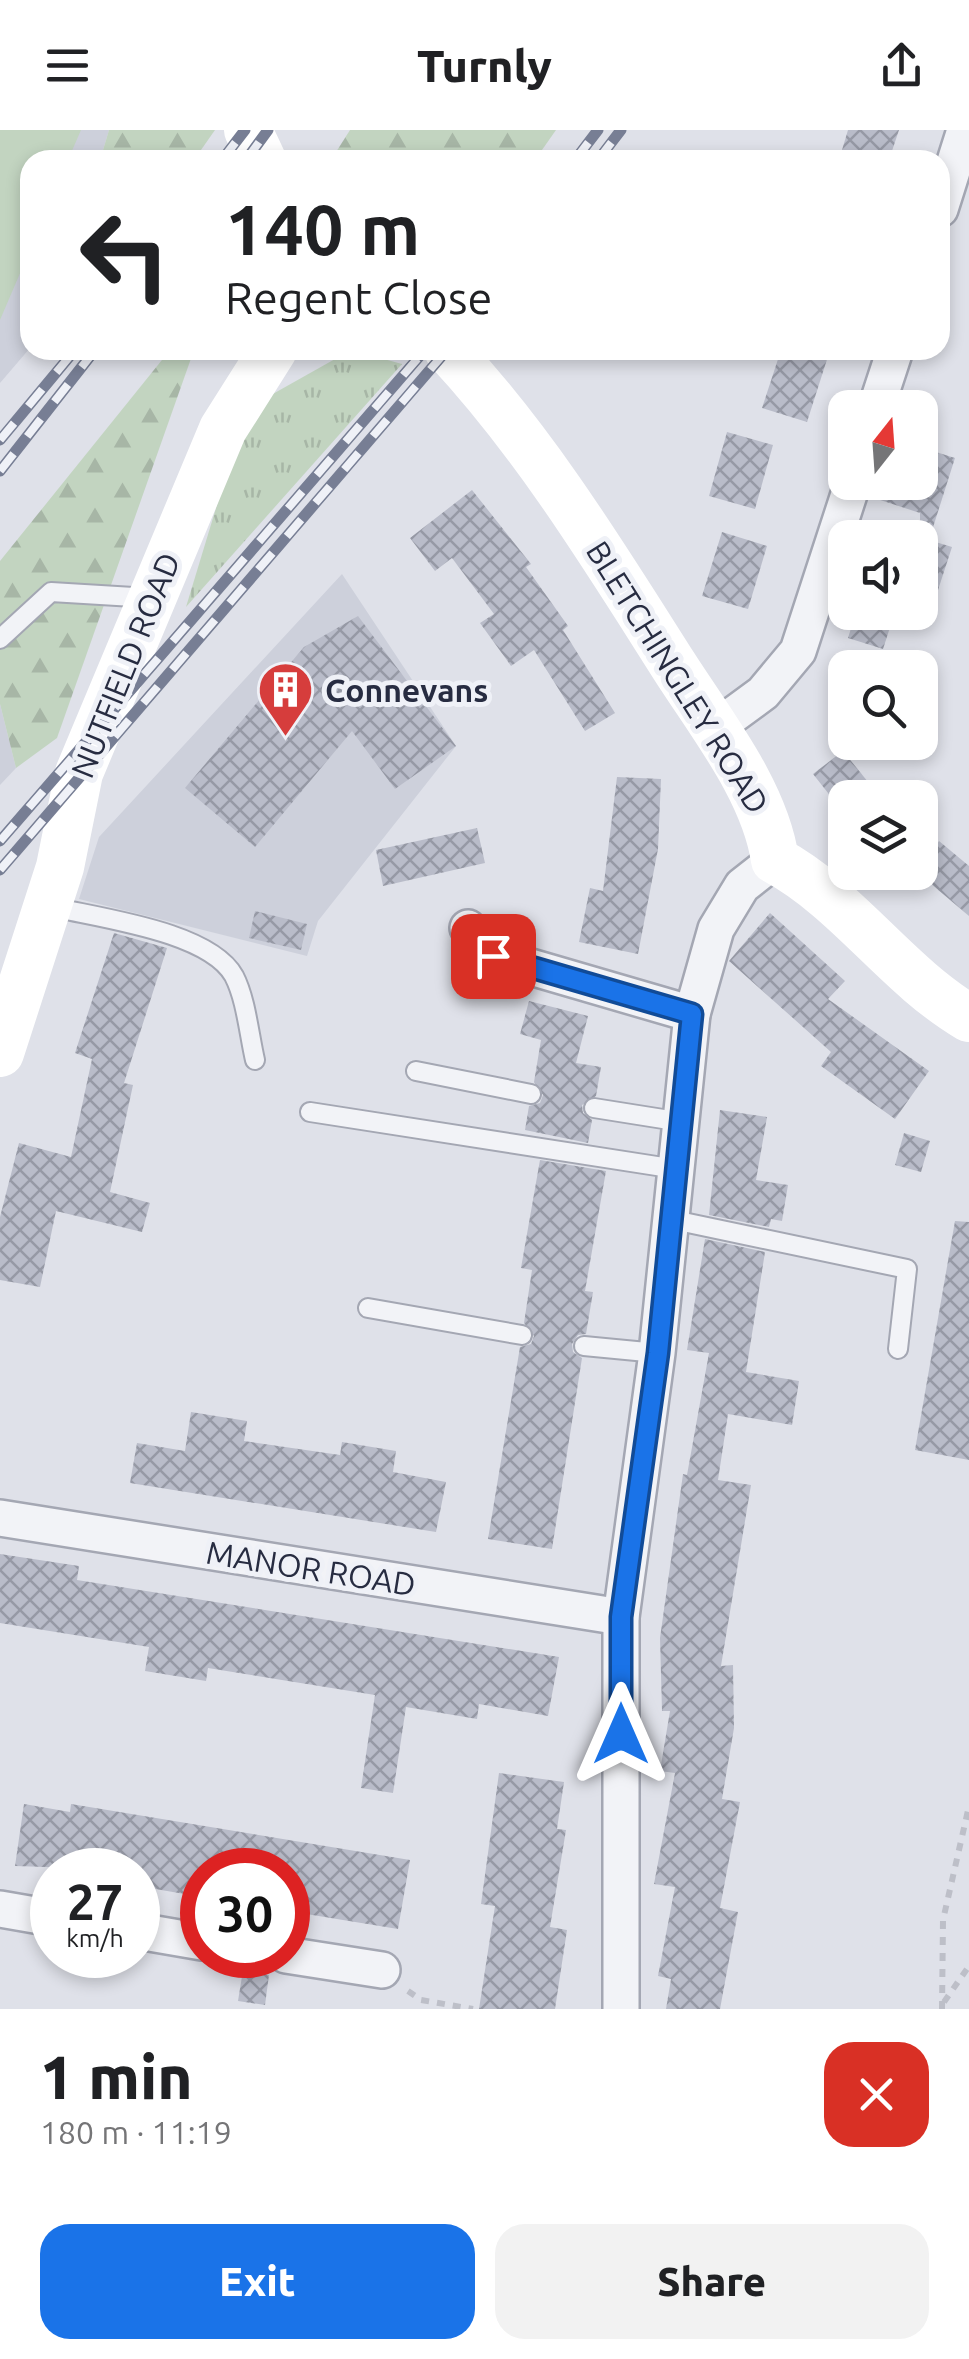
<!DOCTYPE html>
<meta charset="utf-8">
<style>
body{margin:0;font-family:Ubuntu,sans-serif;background:#f2f2f2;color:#202124;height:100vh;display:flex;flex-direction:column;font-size:38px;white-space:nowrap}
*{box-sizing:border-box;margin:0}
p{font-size:32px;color:#757577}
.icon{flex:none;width:55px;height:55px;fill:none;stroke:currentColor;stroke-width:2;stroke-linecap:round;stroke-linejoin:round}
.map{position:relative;height:1879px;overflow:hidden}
.side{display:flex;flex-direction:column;background:#fff;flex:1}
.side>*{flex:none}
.top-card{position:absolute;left:20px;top:20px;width:930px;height:210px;border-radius:30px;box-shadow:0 5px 15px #0003;background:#fff;color:#202124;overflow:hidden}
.needle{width:65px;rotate:17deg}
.tools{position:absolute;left:828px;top:260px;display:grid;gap:20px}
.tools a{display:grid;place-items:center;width:110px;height:110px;border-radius:20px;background:#fff;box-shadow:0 5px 15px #0003;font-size:50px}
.speed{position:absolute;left:30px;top:1718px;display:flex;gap:20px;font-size:50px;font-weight:700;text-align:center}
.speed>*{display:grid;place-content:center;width:130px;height:130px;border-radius:50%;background:#fff;box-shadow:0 5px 15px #0003;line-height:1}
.speed small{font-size:25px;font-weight:400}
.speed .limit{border:15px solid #d22;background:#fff;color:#111}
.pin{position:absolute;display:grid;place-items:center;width:85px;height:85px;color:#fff;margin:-42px;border-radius:20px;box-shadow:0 5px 15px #0006}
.me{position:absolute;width:110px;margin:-55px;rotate:0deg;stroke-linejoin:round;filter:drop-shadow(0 0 8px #0008)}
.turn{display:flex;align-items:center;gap:35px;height:210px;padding:0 40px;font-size:45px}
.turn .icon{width:130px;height:130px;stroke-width:2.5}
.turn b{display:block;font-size:70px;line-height:85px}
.round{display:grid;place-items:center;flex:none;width:105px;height:105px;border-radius:30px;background:#f2f2f2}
.summary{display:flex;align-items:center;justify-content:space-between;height:170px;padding:0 40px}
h1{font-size:60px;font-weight:800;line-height:75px}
.button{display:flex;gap:20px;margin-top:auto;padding:20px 40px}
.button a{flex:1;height:115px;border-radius:30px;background:#1a73e8;color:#fff;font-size:40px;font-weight:800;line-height:115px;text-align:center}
.button a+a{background:#f2f2f2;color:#202124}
header{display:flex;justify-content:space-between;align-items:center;height:130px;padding:0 40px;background:#fff;font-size:45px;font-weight:800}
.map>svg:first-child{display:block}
</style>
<header><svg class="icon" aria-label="menu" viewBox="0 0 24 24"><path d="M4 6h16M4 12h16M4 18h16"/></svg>Turnly<svg class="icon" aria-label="share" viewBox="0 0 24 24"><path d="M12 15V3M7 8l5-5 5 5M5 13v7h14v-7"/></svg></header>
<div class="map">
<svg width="969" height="1879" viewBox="0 0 969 1879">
<defs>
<pattern id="grass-tufts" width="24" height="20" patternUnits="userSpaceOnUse" patternTransform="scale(2.5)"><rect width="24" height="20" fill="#c2d4c0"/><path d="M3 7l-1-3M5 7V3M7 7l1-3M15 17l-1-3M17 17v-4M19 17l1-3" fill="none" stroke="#a7b6a6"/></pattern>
<pattern id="forest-firs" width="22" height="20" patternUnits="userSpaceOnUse" patternTransform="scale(2.5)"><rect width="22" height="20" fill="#c2d4c0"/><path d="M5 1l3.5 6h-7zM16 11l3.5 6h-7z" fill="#a7b6a6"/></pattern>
<pattern id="building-cross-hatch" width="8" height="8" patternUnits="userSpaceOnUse" patternTransform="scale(2.5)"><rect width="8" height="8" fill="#b9bcc9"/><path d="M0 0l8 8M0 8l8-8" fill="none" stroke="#9699a5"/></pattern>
</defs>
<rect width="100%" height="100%" fill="#dfe1e9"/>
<g fill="#cdd0db">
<path d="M0,0h109l-9,30h-70v188l-30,35z"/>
<path d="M342,444l114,172 -138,175 -11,35 -228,-57 20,-62z"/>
<path d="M0,574l16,64 -16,17z"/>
</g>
<path fill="url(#grass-tufts)" d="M351,220l51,14 -216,243 44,-145 41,-67z"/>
<g fill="url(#forest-firs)">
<path d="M109,0h106l-21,30h-94z"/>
<path d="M350,0h206l-21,30h-204z"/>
<path d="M170,220h24l-137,388 -41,30 -16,-64v-143z"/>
</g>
<path fill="#c2d4c0" d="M0,0h81l-13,30h-38v90l-30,70z"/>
<g fill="url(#building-cross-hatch)">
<path d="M848,0h51l-10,30h-50z"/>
<path d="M781,220h49l-23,72 -45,-14z"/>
<path d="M727,302l46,13 -18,64 -46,-13z"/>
<path d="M920,317l35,11 -26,82 23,7 -26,80 -6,-1v-113l-49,-16 3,-15h46z"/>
<path d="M472,360l59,74 -5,3 42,59 -5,4 52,83 -30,18 -51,-81 -23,16 -31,-43 14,-9 -42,-56 -17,13 -25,-33z"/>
<path d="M722,402l45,14 -19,63 -46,-13z"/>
<path d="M856,482h39l-12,37 -35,-11z"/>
<path d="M358,486l98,130 -61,43 -43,-58 -97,116 -70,-59 119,-141z"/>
<path d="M843,621l38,47h-49l-19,-24z"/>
<path d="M617,647l44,2 -3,70 -20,105 -59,-12 11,-54 13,3z"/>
<path d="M477,698l8,35 -102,23 -7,-36z"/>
<path d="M939,711l30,25v50l-52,-44z"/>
<path d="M255,781l52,13 -6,26 -52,-12z"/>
<path d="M770,783l75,68 -17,18 101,72 -34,48 -74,-53 10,-14 -102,-91z"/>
<path d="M114,803l53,15 -43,135 9,2 -23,107 40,11 -8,29 -86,-21 -16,76 -40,-7v-63l19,-74 52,14 21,-98 -17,-6z"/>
<path d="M529,871l59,15 -12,47 25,4 -5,29 -14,9 1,8 9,7 -4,23 -63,-13 4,-24 11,-3 3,-8 -9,-13 7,-42 -21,-6z"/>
<path d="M720,980l47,7 -11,63 32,5 -6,36 -11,-2 -2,8 -60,-12z"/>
<path d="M904,1003l26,8 -9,31 -26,-7z"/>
<path d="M540,1030l66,11 -21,120 8,1 -7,42 -8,1 -6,9 1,8 9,6 -30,191 -64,-10 32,-192 11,-3 3,-8 -10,-13 8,-53 -11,-2z"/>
<path d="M955,1091l14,1v238l-54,-10z"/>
<path d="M705,1109l60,13 -19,120 53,9 -7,44 -64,-11 -10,66 33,5 -30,181 12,-1 1,63 -12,71 18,3 -20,106 18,4 -18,97h-54l5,-30 -13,-3 17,-89 -21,-3 21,-111 -15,-2 10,-60h-8l-2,-73 23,-164 4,1 22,-122 -22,-3z"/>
<path d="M191,1282l56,9 -3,20 96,14 2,-13 54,9 -3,21 53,10 -10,50 -306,-49 7,-40 48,8z"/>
<path d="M0,1424l79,12 -2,14 482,77 -11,59 -69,-12 -2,15 -71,-12 -13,86 -32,-5 14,-93 -167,-27 -2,13 -61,-10 4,-24 -149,-24z"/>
<path d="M499,1643l65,9 -7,47 9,1 -16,97 17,3 -12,79h-76l16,-103 -14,-2z"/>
<path d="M24,1674l46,8 1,-8 339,56 -12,69 -110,-18v-41h-86v27l-64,-11v-16l-123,-4z"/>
<path d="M243,1840l26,5 -4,30 -27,-4z"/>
</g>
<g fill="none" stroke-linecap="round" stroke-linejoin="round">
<defs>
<g id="lane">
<path d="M0,509l51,-47 99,6"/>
<path d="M48,776c50,12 161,25 186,70 12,23 15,58 21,84"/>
<path d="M416,941l115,23"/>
<path d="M594,978l88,14"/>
<path d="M310,982l366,57"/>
<path d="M669,1089l238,50 -9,80"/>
<path d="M368,1178l154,27"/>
<path d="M584,1216l73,7"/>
</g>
<g id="street">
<path d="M940,79l25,-79"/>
<path d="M876,278l19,-58"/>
<path d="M714,599l49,-36 35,-42 55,-169"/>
<path d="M468,798l25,28 199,58"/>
<path d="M0,1388l621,99"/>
<path d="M0,1779l52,9"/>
<path d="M138,1801l64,11"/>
<path d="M286,1825l96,15"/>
<path d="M621,1879v-392l36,-264 35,-339 24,-85 26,-43 33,-26"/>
</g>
</defs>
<use href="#lane" stroke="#a4a7b3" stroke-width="22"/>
<use href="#street" stroke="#a4a7b3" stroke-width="40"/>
<g stroke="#bdbfc8" stroke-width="6" stroke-dasharray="8 8" stroke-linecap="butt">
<path d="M408,1861l13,9 52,9"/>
<path d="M944,1872l25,-36"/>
<path d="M942,1879l1,-89 26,-114"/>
</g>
<use href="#lane" stroke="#f2f3f7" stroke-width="18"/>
<use href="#street" stroke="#f2f3f7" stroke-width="35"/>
<g stroke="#fff" stroke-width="48">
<path d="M248,0l14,30"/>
<path d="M448,220c89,96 156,206 226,316 37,58 91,125 101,194 74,40 121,115 194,158"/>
<path d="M0,923l60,-186 19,-94 144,-344 50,-79"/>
</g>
<defs>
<g id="rail">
<path d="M222,30l23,-30"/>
<path d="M246,30l22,-30"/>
<path d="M575,30l23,-30"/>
<path d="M598,30l23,-30"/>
<path d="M0,310l75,-90"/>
<path d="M0,341l95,-121"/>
<path d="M0,711l425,-491"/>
<path d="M0,740l447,-520"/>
</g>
</defs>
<use href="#rail" stroke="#777e94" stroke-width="11"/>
<use href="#rail" stroke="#eff1f7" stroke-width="8" stroke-dasharray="22" stroke-linecap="butt"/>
</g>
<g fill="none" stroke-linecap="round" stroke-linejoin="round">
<defs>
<path id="route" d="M493,826l199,58 -34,339 -37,264v117"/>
</defs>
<use href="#route" stroke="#114b97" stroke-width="25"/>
<use href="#route" stroke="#1a73e8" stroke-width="18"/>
</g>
<defs>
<symbol id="building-pin" viewBox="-11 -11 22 30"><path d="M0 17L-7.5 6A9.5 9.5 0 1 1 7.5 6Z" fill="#d63d3c" stroke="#eff1f7"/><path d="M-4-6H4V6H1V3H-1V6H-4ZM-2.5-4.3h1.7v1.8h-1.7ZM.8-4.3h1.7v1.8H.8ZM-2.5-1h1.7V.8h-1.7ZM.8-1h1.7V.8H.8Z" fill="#fff"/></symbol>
</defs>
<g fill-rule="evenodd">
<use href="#building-pin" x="254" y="528" width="63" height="86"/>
</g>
<g text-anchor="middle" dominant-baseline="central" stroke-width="10" stroke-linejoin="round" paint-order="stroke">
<g font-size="32" fill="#272c41" stroke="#eff1f7">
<text transform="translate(125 535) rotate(-68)">NUTFIELD ROAD</text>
<text transform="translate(678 547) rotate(58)">BLETCHINGLEY ROAD</text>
<text transform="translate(311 1438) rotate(9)">MANOR ROAD</text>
</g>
<g font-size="32" font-weight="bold" fill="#272c41" stroke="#eff1f7" text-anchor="start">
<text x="325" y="560">Connevans</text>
</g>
</g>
</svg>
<div class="tools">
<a><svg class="needle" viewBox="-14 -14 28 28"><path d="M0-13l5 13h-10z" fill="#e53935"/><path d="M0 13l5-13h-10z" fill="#757577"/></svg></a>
<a><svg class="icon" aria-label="sound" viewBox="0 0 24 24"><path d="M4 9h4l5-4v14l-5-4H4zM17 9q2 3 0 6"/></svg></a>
<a><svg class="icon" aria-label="search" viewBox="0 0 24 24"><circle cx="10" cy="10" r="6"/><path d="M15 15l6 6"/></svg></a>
<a><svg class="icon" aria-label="layers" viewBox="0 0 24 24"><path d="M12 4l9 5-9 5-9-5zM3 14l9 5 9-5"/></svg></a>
</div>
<div class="speed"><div>27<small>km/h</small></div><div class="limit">30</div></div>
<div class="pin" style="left:493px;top:826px;background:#d93025"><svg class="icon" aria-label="arrive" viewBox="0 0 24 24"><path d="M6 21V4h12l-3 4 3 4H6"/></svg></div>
<svg class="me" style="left:621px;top:1604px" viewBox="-20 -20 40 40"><path d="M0-17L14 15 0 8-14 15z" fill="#1a73e8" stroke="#fff" stroke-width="4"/></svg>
<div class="top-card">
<div class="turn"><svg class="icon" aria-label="left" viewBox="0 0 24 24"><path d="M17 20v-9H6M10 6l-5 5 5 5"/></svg><div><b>140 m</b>Regent Close</div></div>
</div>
</div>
<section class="side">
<div class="summary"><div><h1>1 min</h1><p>180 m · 11:19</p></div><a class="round" style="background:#d93025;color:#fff"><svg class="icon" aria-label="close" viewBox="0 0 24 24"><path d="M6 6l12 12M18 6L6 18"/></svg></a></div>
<div class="button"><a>Exit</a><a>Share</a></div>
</section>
